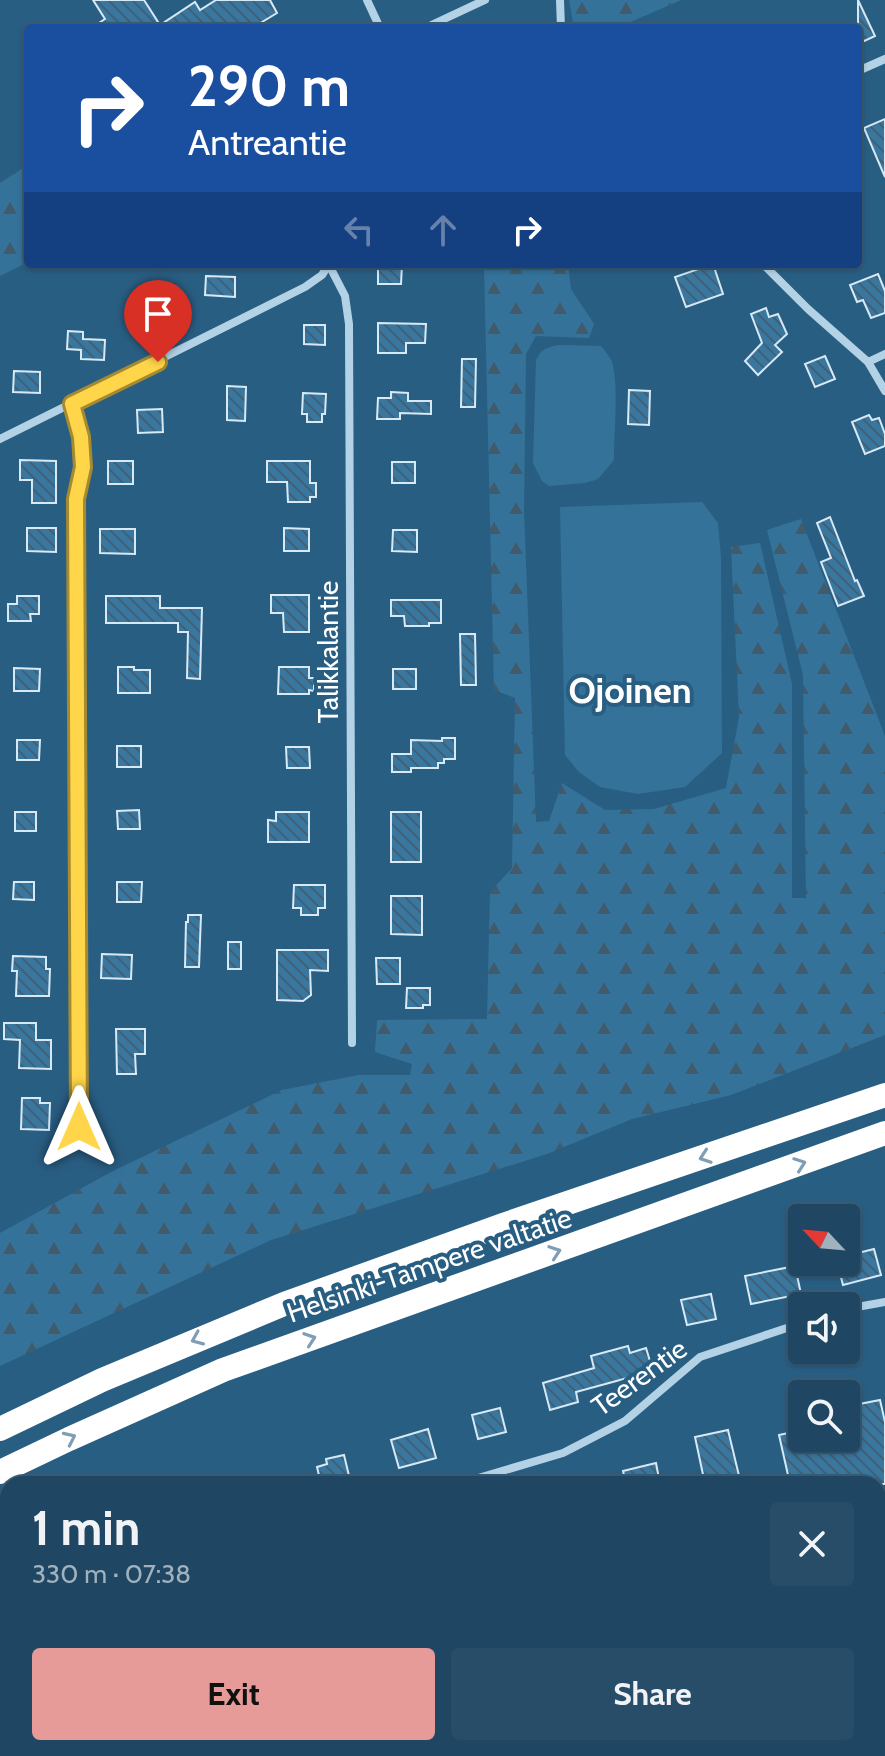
<!DOCTYPE html>
<meta charset="utf-8">
<style>
body{margin:0;font-family:Cabin,sans-serif;background:#274d68;color:#f1f3f6;height:100vh;display:flex;flex-direction:column;font-size:30px;white-space:nowrap}
*{box-sizing:border-box;margin:0}
p{font-size:26px;color:#a1b1be}
.icon{flex:none;width:44px;height:44px;fill:none;stroke:currentColor;stroke-width:2;stroke-linecap:round;stroke-linejoin:round}
.map{position:relative;flex:1;overflow:hidden}
.side{position:absolute;left:0px;top:1476px;width:886px;height:280px;display:flex;flex-direction:column;background:#1f4662;border-radius:24px 24px 0 0;box-shadow:0 2px 6px #0004,0 0 0 2px #3c5e77}
.side>*{flex:none}
.banner{position:absolute;left:24px;top:24px;width:838px;height:244px;border-radius:8px;box-shadow:0 2px 6px #0004,0 0 0 2px #3c5e77;background:#1a4fa0;color:#fff;overflow:hidden}
.needle{width:52px;rotate:296deg}
.fabs{position:absolute;left:788px;top:1204px;display:grid;gap:16px}
.fabs a{display:grid;place-items:center;width:72px;height:72px;border-radius:8px;background:#1f4662;box-shadow:0 2px 6px #0004,0 0 0 2px #3c5e77;font-size:40px}
.pin{position:absolute;display:grid;place-items:center;width:68px;height:68px;color:#fff;margin:-82px -34px;border-radius:50% 50% 50% 0;rotate:-45deg;box-shadow:0 0 8px #0007}
.pin .icon{rotate:45deg}
.me{position:absolute;width:88px;margin:-44px;rotate:0deg;stroke-linejoin:round;filter:drop-shadow(0 0 6px #0008)}
.turn{display:flex;align-items:center;gap:28px;height:168px;padding:0 32px;font-size:36px}
.turn .icon{width:104px;height:104px;stroke-width:2.5}
.turn b{display:block;font-size:56px;line-height:68px}
.lanes{display:flex;align-items:center;height:76px;padding:0 32px;background:#0003;justify-content:center;gap:40px;direction:ltr}
.lanes .off{opacity:.35}
.round{display:grid;place-items:center;flex:none;width:84px;height:84px;border-radius:8px;background:#274d68}
.headline{display:flex;align-items:center;justify-content:space-between;height:136px;padding:0 32px}
h1{font-size:48px;font-weight:800;line-height:60px}
.button{display:flex;gap:16px;margin-top:auto;padding:16px 32px}
.button a{flex:1;height:92px;border-radius:8px;background:#e69b98;color:#111;font-size:32px;font-weight:800;line-height:92px;text-align:center}
.button a+a{background:#274d68;color:#f1f3f6}
.map>svg:first-child{display:block}
</style>
<div class="map">
<svg width="885" height="1756" viewBox="0 0 885 1756">
<defs>
<pattern id="forest-firs" width="22" height="20" patternUnits="userSpaceOnUse" patternTransform="scale(2)"><rect width="22" height="20" fill="#34729a"/><path d="M5 1l3.5 6h-7zM16 11l3.5 6h-7z" fill="#425b6b"/></pattern>
<pattern id="building-back-hatch" width="6" height="6" patternUnits="userSpaceOnUse" patternTransform="scale(2)"><rect width="6" height="6" fill="#3a779f"/><path d="M-1 5l2 2M0 0l6 6M5-1l2 2" fill="none" stroke="#445f71"/></pattern>
</defs>
<rect width="100%" height="100%" fill="#295e83"/>
<g fill="#34729a">
<path d="M560,345l41,1c4,5 8,9 11,16 7,22 2,73 2,98l-16,19 -13,4 -36,3 -7,-5 -9,-18 3,-103c6,-12 12,-13 24,-15z"/>
<path d="M702,502l16,21 3,35 1,195 -37,34 -47,7 -38,-7 -21,-15 -14,-17 -5,-248z"/>
</g>
<g fill="url(#forest-firs)">
<path d="M569,0h112l-64,28h-43z"/>
<path d="M28,165v97l-28,14v-93z"/>
<path d="M484,264h84l3,25 23,35 -5,14 -53,-2 -10,18 -2,158 12,310 13,-1 13,-38 43,27 49,-1 72,-21 13,-71 -8,-170 29,-4 32,141v214h14l-3,-223 -36,-145 34,-11 84,217v299l-154,60 -99,24 -85,35 -276,86 -271,126v-133l113,-62 169,-81 77,-15h51l2,-11 -37,-12 2,-32 110,-1 3,-127 22,-24 3,-170 -21,-8z"/>
</g>
<g fill="url(#building-back-hatch)" stroke="#d6e9f5" stroke-width="2">
<path d="M93,0h51l16,25 35,-23 5,8 16,-10h54l7,13 -25,15h-161l14,-9z"/>
<path d="M858,0l17,36 -17,8z"/>
<path d="M885,119v58l-21,-49z"/>
<path d="M378,264h24l-1,20h-23z"/>
<path d="M713,264l10,30 -37,13 -11,-30z"/>
<path d="M878,274l7,17v22l-14,5 -8,-18 -6,2 -7,-17z"/>
<path d="M206,276l29,1v20l-30,-2z"/>
<path d="M156,300l14,1v5h2l-1,22 -27,-2v-22l12,1z"/>
<path d="M766,308l3,9 9,-3 9,20 -12,11 7,7 -24,23 -13,-14 17,-18 -11,-29z"/>
<path d="M378,323l48,1 -1,19h-19v10h-28z"/>
<path d="M304,325h21v20l-21,-1z"/>
<path d="M68,331l15,1v7l22,1 -1,20 -23,-1v-9l-14,-1z"/>
<path d="M825,356l10,23 -20,8 -10,-23z"/>
<path d="M462,359h14l-1,48h-14z"/>
<path d="M14,371l26,1v21l-27,-1z"/>
<path d="M227,386l19,1 -1,34 -18,-1z"/>
<path d="M629,390l21,1 -1,34 -21,-1z"/>
<path d="M391,392l17,1v8h23v13l-31,-1v6h-23l1,-21h13z"/>
<path d="M303,393l23,1 -1,20h-3v8h-15v-8h-5z"/>
<path d="M162,409l1,23 -25,1 -1,-23z"/>
<path d="M869,415l3,5 7,-2 6,16v12l-20,8 -13,-32z"/>
<path d="M20,460l36,1v42h-24v-23h-12z"/>
<rect x="108" y="461" width="25" height="23"/>
<path d="M267,461h43v22h6v14h-6v5h-22l-1,-20h-20z"/>
<rect x="392" y="462" width="23" height="21"/>
<path d="M830,517l25,64 2,-1 7,16 -26,10 -17,-44 10,-4 -14,-35z"/>
<path d="M27,528h29v24l-29,-1z"/>
<path d="M284,528l25,1v22h-25z"/>
<path d="M100,529h35v25l-35,-1z"/>
<path d="M393,530h24v22l-25,-1z"/>
<path d="M271,595h38v37h-25l-1,-19h-12z"/>
<path d="M17,596h22v18h-9l1,7h-23v-17h9z"/>
<path d="M106,596h54v12h42l-2,71 -13,-1 1,-46h-10v-9h-72z"/>
<path d="M391,600h50v23h-12v3h-24l-1,-10h-13z"/>
<path d="M460,634h15l1,51h-15z"/>
<path d="M118,667h16v3h16v23h-32z"/>
<path d="M279,667h30v11h5v13l-5,-1v4h-31z"/>
<path d="M14,668l26,1 -1,22h-25z"/>
<rect x="393" y="669" width="23" height="20"/>
<path d="M442,738h13v21h-11v4h-6v5h-27v4h-19v-18h19v-14l31,1z"/>
<path d="M17,740h23l-1,20h-22z"/>
<rect x="117" y="746" width="24" height="21"/>
<path d="M286,747h23l1,21h-23z"/>
<path d="M139,810l1,19h-22l-1,-18z"/>
<rect x="15" y="812" width="21" height="19"/>
<path d="M276,812h33v30h-41v-22l8,1z"/>
<rect x="391" y="812" width="30" height="50"/>
<path d="M14,882h20v18l-21,-1z"/>
<path d="M117,882h25l-1,20h-24z"/>
<path d="M294,885h31v23h-7v7h-17v-7h-8z"/>
<path d="M391,896h31v39l-31,-1z"/>
<path d="M188,915h13l-2,52h-14l1,-45h2z"/>
<rect x="228" y="942" width="13" height="27"/>
<path d="M277,950h51v21l-18,-1 1,25 -8,6 -26,-1z"/>
<path d="M102,954l30,1 -1,24 -30,-1z"/>
<path d="M13,956l33,1v12h4l-1,27h-33l1,-25h-5z"/>
<path d="M376,958h24v26h-23z"/>
<path d="M407,988h23v17h-7v3h-17z"/>
<path d="M4,1023h32v17h15v29l-32,-1 1,-28 -16,-1z"/>
<path d="M116,1029h29v25h-10l1,20h-19z"/>
<path d="M22,1098h18v5h10l-1,27 -28,-1z"/>
<path d="M874,1249l7,26 -38,10 -6,-23h9v-6z"/>
<path d="M795,1266l6,28 -50,10 -6,-28z"/>
<path d="M711,1294l5,25 -29,6 -6,-25z"/>
<path d="M628,1346l2,7 16,-5 7,23 -77,21 2,10 -28,8 -7,-27 51,-15 -3,-12z"/>
<path d="M880,1400l5,22v62h-95l-11,-49 23,-5v8h17l1,7 36,-8 -7,-31z"/>
<path d="M500,1408l6,24 -28,7 -6,-24z"/>
<path d="M428,1429l8,29 -37,10 -8,-28z"/>
<path d="M728,1430l13,54h-36l-10,-47z"/>
<path d="M344,1455l7,29h-30l-4,-17 10,-3 -1,-5z"/>
<path d="M656,1463l4,21h-34l-3,-13z"/>
</g>
<g fill="none" stroke-linecap="round" stroke-linejoin="round">
<g stroke="#b3d2e6" stroke-width="8">
<path d="M367,0l13,28"/>
<path d="M560,0l1,28"/>
<path d="M425,28l60,-28"/>
<path d="M858,71l27,-12"/>
<path d="M763,264l45,45 60,53 17,29"/>
<path d="M329,265l16,31 4,28 3,719"/>
<path d="M868,362l17,-8"/>
<path d="M72,404l9,33 2,30 -7,32 3,628"/>
<path d="M0,439l305,-152 17,-12 7,-11"/>
<path d="M846,1309l39,-7"/>
<path d="M458,1484l105,-31 62,-32 75,-64 102,-34"/>
<path d="M878,1712l7,-2"/>
<path d="M580,1748l19,8"/>
<path d="M210,1756l6,-8"/>
<path d="M698,1756l34,-8"/>
</g>
<g stroke="#fff" stroke-width="24">
<path d="M0,1429l102,-49 182,-76 219,-79 382,-130"/>
<path d="M0,1472l69,-33 154,-69 662,-237"/>
</g>
</g>
<defs><path id="oneway-chevron" d="M-2-3.5L2.5 0L-2 3.5" fill="none" stroke-width="1.6" stroke-linecap="round" stroke-linejoin="round" transform="scale(2)"/></defs>
<g stroke="#7f9eb5">
<use href="#oneway-chevron" transform="translate(705 1157) rotate(161)"/>
<use href="#oneway-chevron" transform="translate(800 1164) rotate(-20)"/>
<use href="#oneway-chevron" transform="translate(555 1252) rotate(-19)"/>
<use href="#oneway-chevron" transform="translate(197 1339) rotate(157)"/>
<use href="#oneway-chevron" transform="translate(310 1339) rotate(-19)"/>
<use href="#oneway-chevron" transform="translate(70 1438) rotate(-25)"/>
</g>
<g fill="none" stroke-linecap="round" stroke-linejoin="round">
<defs>
<path id="route" d="M79,1127l-3,-628 7,-32 -2,-30 -9,-33 86,-42"/>
</defs>
<use href="#route" stroke="#a68a30" stroke-width="20"/>
<use href="#route" stroke="#ffd54a" stroke-width="14"/>
</g>
<g text-anchor="middle" dominant-baseline="central" stroke-width="8" stroke-linejoin="round" paint-order="stroke">
<g font-size="28" fill="#fff" stroke="#295e83">
<text transform="translate(328 652) rotate(-90)">Talikkalantie</text>
<text transform="translate(429 1265) rotate(-19)">Helsinki-Tampere valtatie</text>
<text transform="translate(639 1377) rotate(-36)">Teerentie</text>
</g>
<g font-size="36" font-weight="bold" fill="#fff" stroke="#295e83">
<text x="630" y="690">Ojoinen</text>
</g>
</g>
</svg>
<div class="fabs">
<a><svg class="needle" viewBox="-14 -14 28 28"><path d="M0-13l5 13h-10z" fill="#e53935"/><path d="M0 13l5-13h-10z" fill="#a1b1be"/></svg></a>
<a><svg class="icon" aria-label="sound" viewBox="0 0 24 24"><path d="M4 9h4l5-4v14l-5-4H4zM17 9q2 3 0 6"/></svg></a>
<a><svg class="icon" aria-label="search" viewBox="0 0 24 24"><circle cx="10" cy="10" r="6"/><path d="M15 15l6 6"/></svg></a>
</div>
<div class="pin" style="left:158px;top:362px;background:#d93025"><svg class="icon" aria-label="arrive" viewBox="0 0 24 24"><path d="M6 21V4h12l-3 4 3 4H6"/></svg></div>
<svg class="me" style="left:79px;top:1127px" viewBox="-20 -20 40 40"><path d="M0-17L14 15 0 8-14 15z" fill="#ffd54a" stroke="#fff" stroke-width="4"/></svg>
<div class="banner">
<div class="turn"><svg class="icon" aria-label="right" viewBox="0 0 24 24"><path d="M7 20v-9h11M14 6l5 5-5 5"/></svg><div><b>290 m</b>Antreantie</div></div>
<div class="lanes"><svg class="icon off" aria-label="left" viewBox="0 0 24 24"><path d="M17 20v-9H6M10 6l-5 5 5 5"/></svg><svg class="icon off" aria-label="ahead" viewBox="0 0 24 24"><path d="M12 20V5M6 11l6-6 6 6"/></svg><svg class="icon" aria-label="right" viewBox="0 0 24 24"><path d="M7 20v-9h11M14 6l5 5-5 5"/></svg></div>
</div>
<section class="side">
<div class="headline"><div><h1>1 min</h1><p>330 m · 07:38</p></div><a class="round"><svg class="icon" aria-label="close" viewBox="0 0 24 24"><path d="M6 6l12 12M18 6L6 18"/></svg></a></div>
<div class="button"><a>Exit</a><a>Share</a></div>
</section>
</div>
